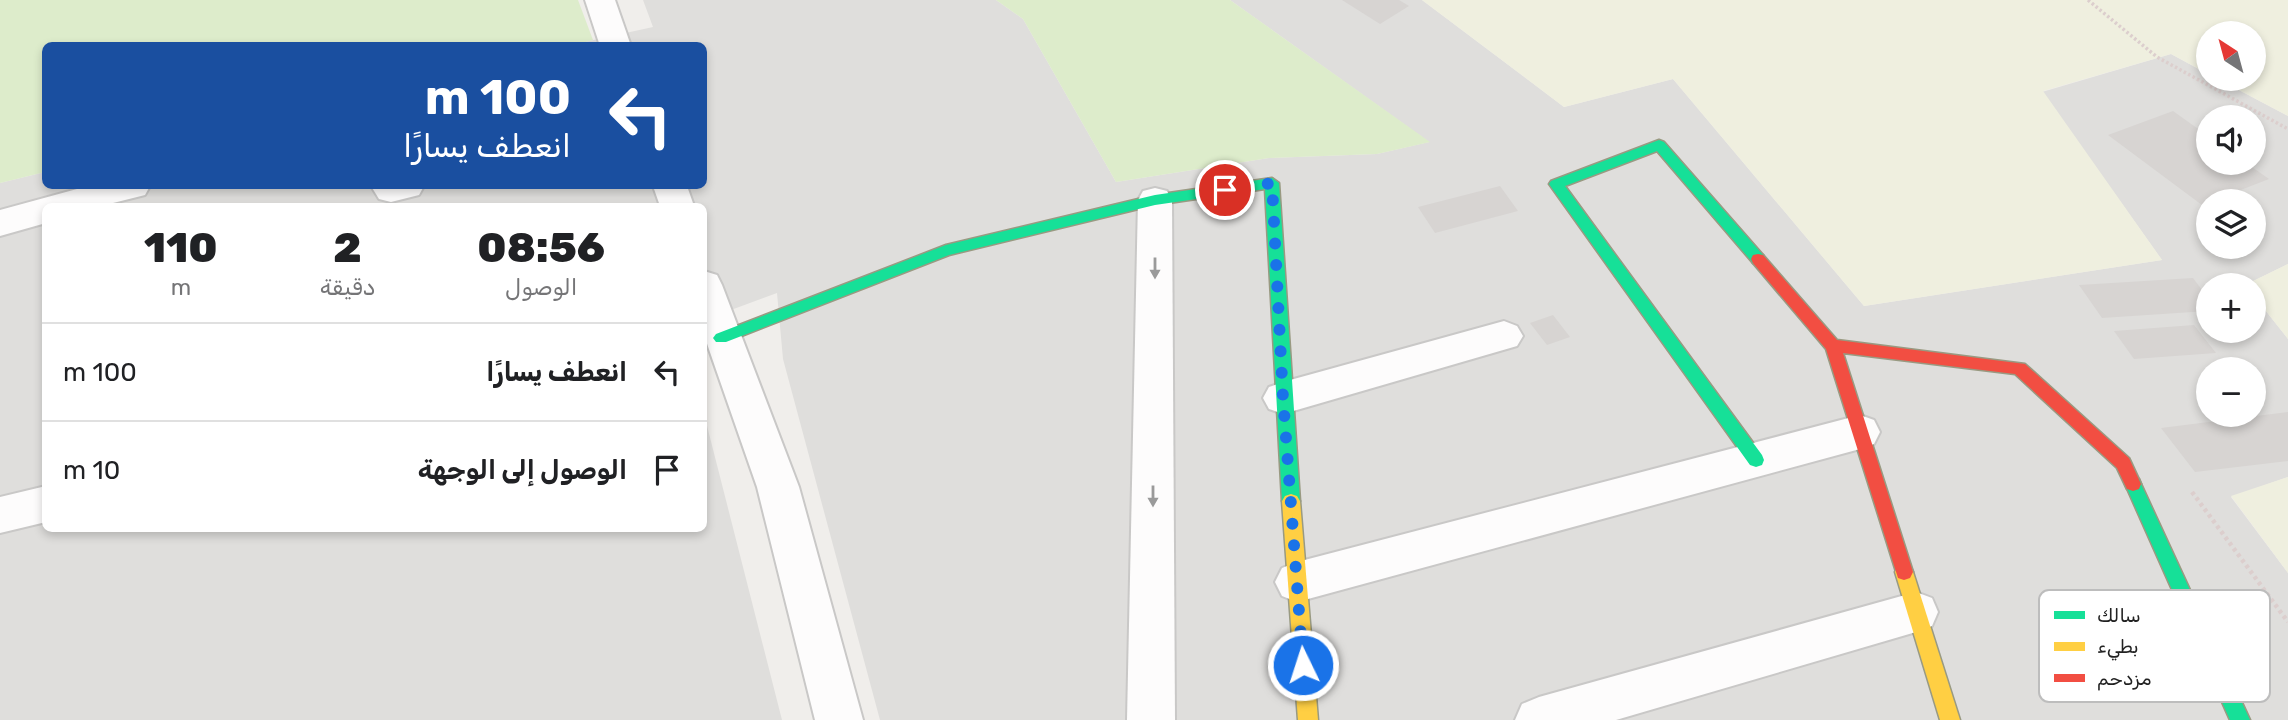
<!DOCTYPE html>
<html lang="ar">
<meta charset="utf-8">
<style>
body{margin:0;font-family:Rubik,Cairo,sans-serif;background:#f2f2f2;color:#202124;direction:rtl;height:100vh;display:flex;flex-direction:column;font-size:26px;white-space:nowrap}
*{box-sizing:border-box;margin:0}
p{font-size:23px;color:#757577}
.icon{flex:none;width:38px;height:38px;fill:none;stroke:currentColor;stroke-width:2;stroke-linecap:round;stroke-linejoin:round}
.map{position:relative;flex:1;overflow:hidden;direction:ltr}
.panel{position:absolute;left:42px;top:203px;width:665px;height:329px;display:flex;flex-direction:column;background:#fff;border-radius:10px;box-shadow:0 4px 10px #0003;direction:rtl}
.panel>*{flex:none}
.guide{position:absolute;left:42px;top:42px;width:665px;height:147px;border-radius:10px;box-shadow:0 4px 10px #0003;direction:rtl;background:#1a4fa0;color:#fff;overflow:hidden}
.needle{width:46px;rotate:324deg}
.fabs{position:absolute;left:2196px;top:21px;display:grid;gap:14px}
.fabs a{display:grid;place-items:center;width:70px;height:70px;border-radius:50%;background:#fff;box-shadow:0 4px 10px #0003;font-size:35px}
.pin{position:absolute;display:grid;place-items:center;width:60px;height:60px;color:#fff;margin:-30px;border:4px solid #fff;border-radius:50%;box-shadow:0 2px 7px #0007}
.me{position:absolute;width:77px;margin:-38px;rotate:356deg;stroke-linejoin:round;filter:drop-shadow(0 0 5px #0008)}
.turn{display:flex;align-items:center;gap:24px;height:147px;padding:0 21px;font-size:32px}
.turn .icon{width:91px;height:91px;stroke-width:2.5}
.turn b{display:block;font-size:49px;line-height:60px}
.eta{display:flex;justify-content:space-evenly;align-items:center;height:119px;text-align:center}
.eta b{font-size:42px;font-weight:800;line-height:49px}
ul{padding:0;list-style:none}
li{display:flex;align-items:center;gap:21px;height:98px;padding:0 21px;border-top:2px solid #e0e0e0}
li div{flex:1}
li b{display:block;font-size:26px}
li em{font-style:normal}
.map>svg:first-child{display:block}
</style>
<div class="map">
<svg width="2288" height="720" viewBox="0 0 2288 720">
<rect width="100%" height="100%" fill="#f0eeeb"/>
<path fill="#dfdedc" fill-rule="evenodd" d="M643,0h353l27,19 93,163 153,-24 108,-4 52,-12 -199,-142h192l142,107 109,-28 191,227 298,-46 -120,-168 129,-38 37,20v5h10l70,37v148l-43,21h-37v46h46v-35l34,43v138l-57,20 57,76v147h-1408l-97,-361 -6,-66 -73,27v-114h-658v322h658v-114l78,306h-782v-537l45,-11 1,14h658v-140l-133,-1 82,-18zM2208,117h46v46h-46zM2208,201h46v46h-46zM2208,369h46v46h-46z"/>
<g fill="#efefdf">
<path d="M1422,0h866v116l-70,-37h36v-46h-46v41l-37,-20 -128,37 119,169 -298,46 -191,-227 -109,28z"/>
<path d="M2288,264v75l-34,-43v-11h-9z"/>
<path d="M2288,477v96l-57,-77z"/>
</g>
<g fill="#ddeccb">
<path d="M0,0h578l15,40 -22,6h-525l-1,126 -45,11z"/>
<path d="M996,0h234l200,142 -53,12 -108,4 -153,24 -93,-163z"/>
</g>
<g fill="#d7d4d2">
<path d="M1342,0h57l10,6 -29,18z"/>
<path d="M2173,111l35,25v27h38l23,16 -67,26 -94,-70z"/>
<path d="M1500,186l18,25 -83,22 -17,-26z"/>
<path d="M2193,278l15,20v13l-106,7 -23,-33z"/>
<path d="M1553,315l17,22 -23,8 -17,-22z"/>
<path d="M2194,325l22,28 -82,6 -20,-28z"/>
<path d="M2288,412v49l-93,11 -34,-44z"/>
</g>
<g fill="none" stroke-linecap="round" stroke-linejoin="round">
<defs>
<g id="street">
<path d="M585,0h30l16,46h-31z"/>
<path d="M88,186h62l-5,9 -44,11h-55v17l-46,13v-26z"/>
<path d="M371,186h53l-5,9 -28,7 -12,-3z"/>
<path d="M653,186h34l7,20h-34z"/>
<path d="M1155,188l12,3 5,9 3,520h-48l11,-520 5,-9z"/>
<path d="M704,271l13,4 5,10 77,202 64,233h-48l-58,-233 -53,-152z"/>
<path d="M1504,321l13,5 6,10 -6,10 -234,68 -14,-5 -6,-11 6,-11 14,-5z"/>
<path d="M1860,415l14,5 6,12 -6,12 -14,5 -563,153 -15,-6 -7,-14 7,-14 15,-6z"/>
<path d="M46,486v36l-46,11v-36z"/>
<path d="M1916,592l16,6 6,14 -6,14 -16,6 -300,88h-101l7,-16 17,-7z"/>
</g>
<g id="fast">
<path d="M1659,140l5,2 99,113 2,4 -2,4h-10l-96,-112 -92,35 197,269 2,5 -2,5 -6,2 -6,-2 -201,-281 2,-3z"/>
<path d="M1272,178l7,5 21,318 -3,5 -6,2 -6,-2 -3,-5 -17,-312 -110,16 -206,50 -223,87h-10l-3,-4 3,-4 230,-89 209,-50z"/>
<path d="M2133,477l6,2 2,5 109,236h-20l-105,-236 2,-5z"/>
</g>
<g id="slow">
<path d="M1291,494l6,2 3,5 18,219h-20l-16,-219 3,-5z"/>
<path d="M1904,564l6,2 3,6 47,148h-20l-45,-148 3,-6z"/>
</g>
<path id="jam" d="M1758,254l5,1 74,85 188,24 104,94 12,26 -2,5 -6,2 -6,-2 -10,-21 -102,-94 -172,-21 70,219 -3,6 -6,2 -6,-2 -72,-229 -73,-86 -2,-4 2,-4z"/>
</defs>
<use href="#street" stroke="#c9c8c7" stroke-width="4"/>
<use href="#fast" stroke="#999a82" stroke-width="3"/>
<use href="#slow" stroke="#999a82" stroke-width="3"/>
<use href="#jam" stroke="#999a82" stroke-width="3"/>
<path stroke="#dccecd" stroke-width="3.5" stroke-dasharray="2.5 2.5" stroke-linecap="butt" d="M2088,0l69,57 131,72"/>
<path stroke="#dccecd" stroke-width="4.5" stroke-dasharray="3.5 3.5" stroke-linecap="butt" d="M2192,492l96,130"/>
<use href="#street" fill="#fdfcfc" fill-rule="evenodd"/>
<use href="#fast" fill="#16e098" fill-rule="evenodd"/>
<use href="#slow" fill="#ffcf43" fill-rule="evenodd"/>
<use href="#jam" fill="#f24e42" fill-rule="evenodd"/>
</g>
<defs><path id="oneway-solid" d="M-6-.8H1V-3.2L6.5 0L1 3.2V.8H-6Z" transform="scale(1.75)"/></defs>
<g fill="#9a9a9a">
<use href="#oneway-solid" transform="translate(1155 268) rotate(90)"/>
<use href="#oneway-solid" transform="translate(1153 496) rotate(90)"/>
</g>
<g fill="none" stroke-linecap="round" stroke-linejoin="round">
<path stroke="#1a73e8" stroke-width="12" stroke-dasharray="0 21.6" d="M1225,190l47,-7 11,215 20,267"/>
</g>
<rect x="2039" y="590" width="231" height="112" rx="10" fill="#fff" stroke="#bdbdbd" stroke-width="2"/>
<rect x="2054" y="611" width="31" height="8" fill="#16e098"/>
<rect x="2054" y="642" width="31" height="9" fill="#ffcf43"/>
<rect x="2054" y="674" width="31" height="8" fill="#f24e42"/>
<g font-size="19" fill="#222">
<text x="2097" y="622">سالك</text>
<text x="2097" y="653">بطيء</text>
<text x="2097" y="685">مزدحم</text>
</g>
</svg>
<div class="fabs">
<a><svg class="needle" viewBox="-14 -14 28 28"><path d="M0-13l5 13h-10z" fill="#e53935"/><path d="M0 13l5-13h-10z" fill="#757577"/></svg></a>
<a><svg class="icon" aria-label="sound" viewBox="0 0 24 24"><path d="M4 9h4l5-4v14l-5-4H4zM17 9q2 3 0 6"/></svg></a>
<a><svg class="icon" aria-label="layers" viewBox="0 0 24 24"><path d="M12 4l9 5-9 5-9-5zM3 14l9 5 9-5"/></svg></a>
<a>+</a>
<a>−</a>
</div>
<div class="pin" style="left:1225px;top:190px;background:#d93025"><svg class="icon" aria-label="arrive" viewBox="0 0 24 24"><path d="M6 21V4h12l-3 4 3 4H6"/></svg></div>
<svg class="me" style="left:1303px;top:665px" viewBox="-20 -20 40 40"><circle r="17" fill="#1a73e8" stroke="#fff" stroke-width="3"/><path d="M0-11L8 9 0 5-8 9z" fill="#fff"/></svg>
<div class="guide">
<div class="turn"><svg class="icon" aria-label="left" viewBox="0 0 24 24"><path d="M17 20v-9H6M10 6l-5 5 5 5"/></svg><div><b>100 m</b>انعطف يسارًا</div></div>
</div>
<section class="panel">
<div class="eta">
<div><b>08:56</b><p>الوصول</p></div>
<div><b>2</b><p>دقيقة</p></div>
<div><b>110</b><p>m</p></div>
</div>
<ul>
<li><svg class="icon" aria-label="left" viewBox="0 0 24 24"><path d="M17 20v-9H6M10 6l-5 5 5 5"/></svg><div><b>انعطف يسارًا</b></div><em>100 m</em></li>
<li><svg class="icon" aria-label="arrive" viewBox="0 0 24 24"><path d="M6 21V4h12l-3 4 3 4H6"/></svg><div><b>الوصول إلى الوجهة</b></div><em>10 m</em></li>
</ul>
</section>
</div>
